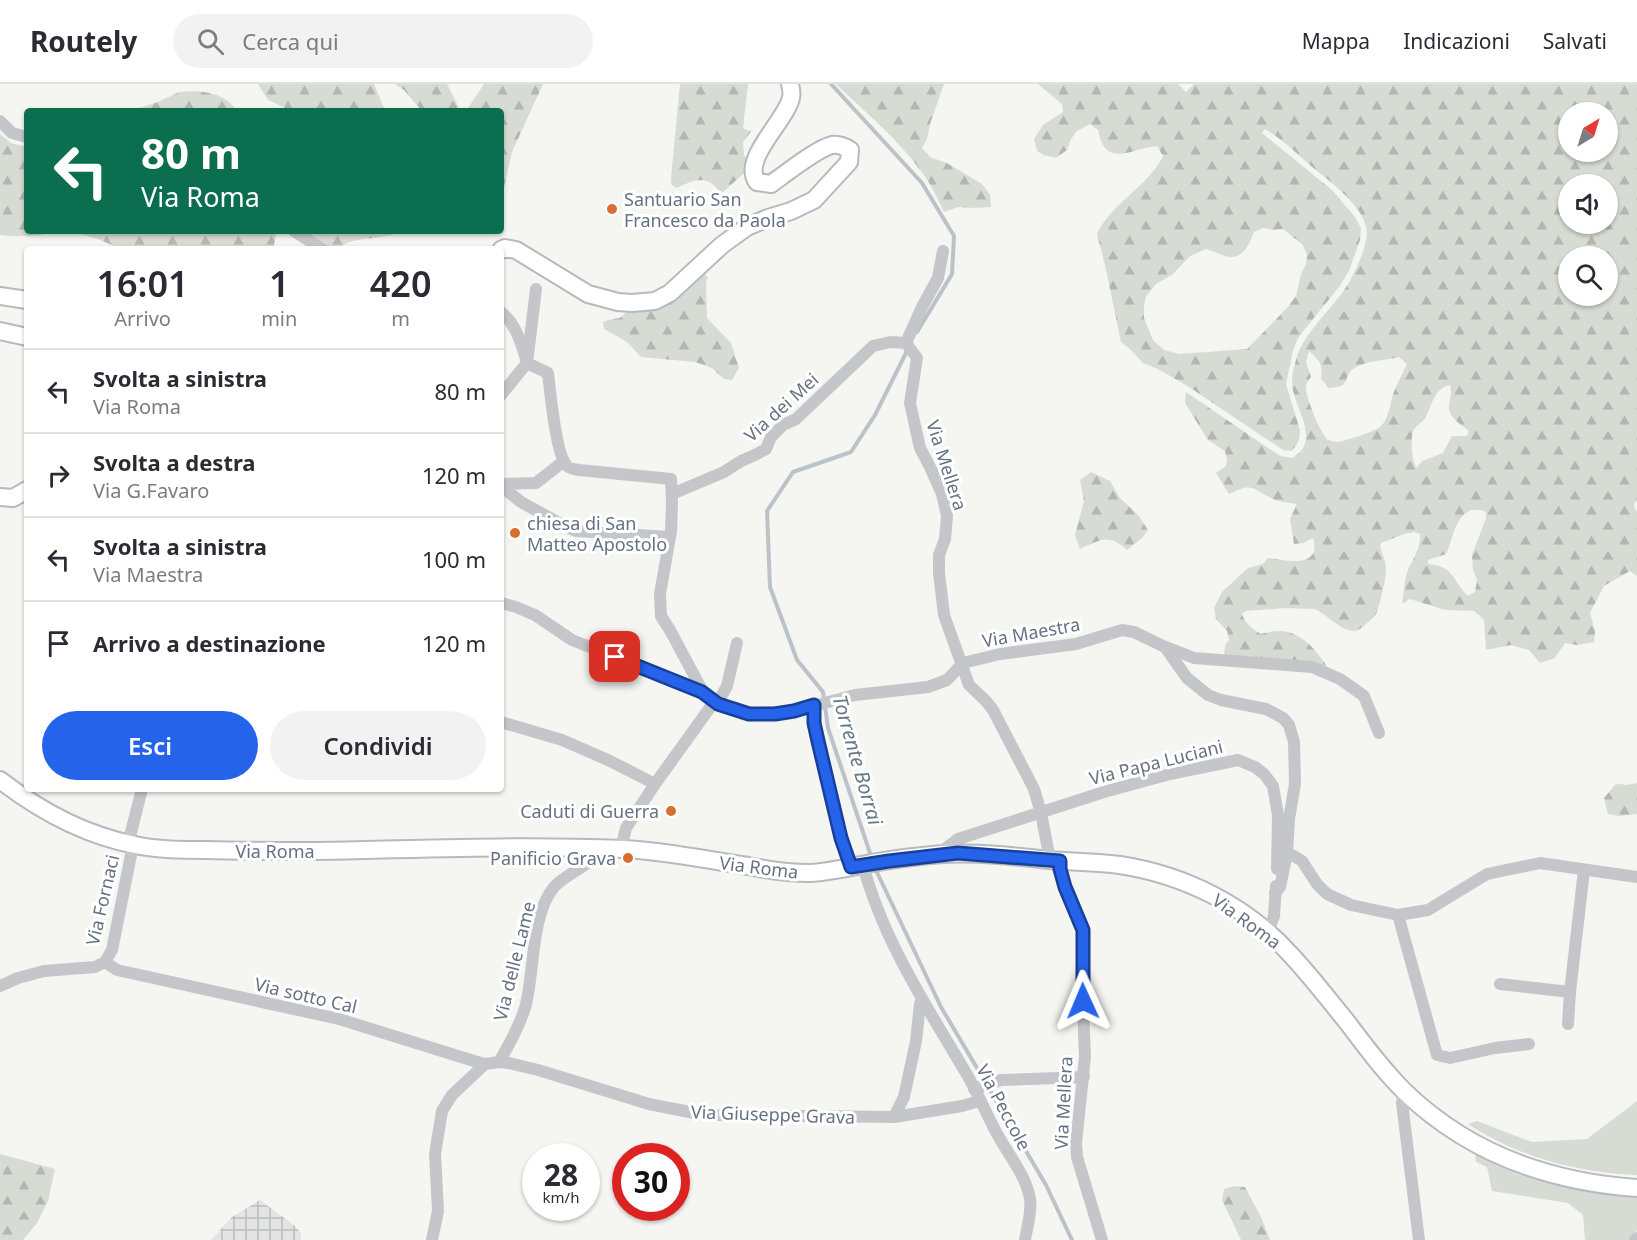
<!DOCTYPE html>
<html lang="it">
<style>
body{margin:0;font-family:"Noto Sans",sans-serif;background:#f2f2f3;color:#2b2b33;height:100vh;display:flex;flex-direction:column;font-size:22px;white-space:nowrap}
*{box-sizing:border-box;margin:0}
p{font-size:20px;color:#7c7c81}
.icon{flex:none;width:33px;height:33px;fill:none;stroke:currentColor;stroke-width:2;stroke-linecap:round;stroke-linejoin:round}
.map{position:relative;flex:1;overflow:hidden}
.panel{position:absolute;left:24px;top:162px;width:480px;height:546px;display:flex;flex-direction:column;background:#fff;border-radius:6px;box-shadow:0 2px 4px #0004}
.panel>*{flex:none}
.hud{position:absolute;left:24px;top:24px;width:480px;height:126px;border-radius:6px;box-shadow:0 2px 4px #0004;background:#0b6e4f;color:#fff;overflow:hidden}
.needle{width:39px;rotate:38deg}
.controls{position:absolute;left:1558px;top:18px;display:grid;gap:12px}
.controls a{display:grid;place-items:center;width:60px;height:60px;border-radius:50%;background:#fff;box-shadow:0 2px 4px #0004;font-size:30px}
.speed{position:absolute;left:522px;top:1059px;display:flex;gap:12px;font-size:30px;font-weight:700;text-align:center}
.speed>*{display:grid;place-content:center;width:78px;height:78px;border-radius:50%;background:#fff;box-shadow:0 2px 4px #0004;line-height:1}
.speed small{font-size:15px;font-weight:400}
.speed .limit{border:9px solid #d22;background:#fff;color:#111}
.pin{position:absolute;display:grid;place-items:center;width:51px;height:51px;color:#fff;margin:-26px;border-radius:12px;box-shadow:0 3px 9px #0006}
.me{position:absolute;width:66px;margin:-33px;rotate:359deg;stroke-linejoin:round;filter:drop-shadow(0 0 4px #0008)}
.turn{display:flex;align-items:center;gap:21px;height:126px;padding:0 18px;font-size:27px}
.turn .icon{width:78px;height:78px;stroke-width:2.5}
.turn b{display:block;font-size:42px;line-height:51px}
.eta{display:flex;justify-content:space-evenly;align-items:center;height:102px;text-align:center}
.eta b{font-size:36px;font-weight:600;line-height:42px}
.primary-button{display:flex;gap:12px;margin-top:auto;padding:12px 18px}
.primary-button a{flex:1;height:69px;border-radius:36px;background:#2563eb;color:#fff;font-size:24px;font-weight:600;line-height:69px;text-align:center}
.primary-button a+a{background:#f2f2f3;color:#2b2b33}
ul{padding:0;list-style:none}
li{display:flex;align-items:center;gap:18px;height:84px;padding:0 18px;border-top:2px solid #e1e1e2}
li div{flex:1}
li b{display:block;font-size:22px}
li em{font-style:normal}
header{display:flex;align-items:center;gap:36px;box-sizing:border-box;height:84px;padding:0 30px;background:#fff;border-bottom:2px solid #e1e1e2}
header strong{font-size:28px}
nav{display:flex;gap:33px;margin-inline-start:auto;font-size:21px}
.search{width:420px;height:54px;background:#f2f2f3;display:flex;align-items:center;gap:15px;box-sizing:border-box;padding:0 21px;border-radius:33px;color:#7c7c81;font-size:22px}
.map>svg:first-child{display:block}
</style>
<header>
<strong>Routely</strong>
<div class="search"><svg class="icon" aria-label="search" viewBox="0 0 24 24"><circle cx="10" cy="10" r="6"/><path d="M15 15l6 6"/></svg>Cerca qui</div>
<nav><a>Mappa</a><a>Indicazioni</a><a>Salvati</a></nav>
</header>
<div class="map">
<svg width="1637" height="1156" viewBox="0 0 1637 1156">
<defs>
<pattern id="industrial-grid" width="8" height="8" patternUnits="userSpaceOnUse" patternTransform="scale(1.5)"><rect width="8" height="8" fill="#e3e4e3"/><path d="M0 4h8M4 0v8" fill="none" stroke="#bcbdbd"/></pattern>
<pattern id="forest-firs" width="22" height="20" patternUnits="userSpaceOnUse" patternTransform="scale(1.5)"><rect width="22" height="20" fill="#d6dcd3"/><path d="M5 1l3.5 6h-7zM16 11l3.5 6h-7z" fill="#b1b7b1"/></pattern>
</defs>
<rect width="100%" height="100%" fill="#f5f5f2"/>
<path fill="url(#industrial-grid)" d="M260,1116l35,26 6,7v7h-90l21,-23z"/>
<g fill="#d6dcd3">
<path d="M1637,1017v74c-49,-1 -102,-14 -145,-37 -9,-4 -16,-9 -24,-14l9,-3 55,21 55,-3z"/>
<path d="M1475,1069c11,6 22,12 33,17 38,17 89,23 129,27v33l-9,10h-43l-2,-25 -15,-12 -76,-12 -5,-24 -11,-5z"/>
</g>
<g fill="url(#forest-firs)" fill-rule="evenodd">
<path d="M258,0h116l11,27h-93l-24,-11z"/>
<path d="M395,0h52l11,22 -1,5h-35l-18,-21z"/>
<path d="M484,0h59l-31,68 -11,49v-90h-35z"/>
<path d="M680,0h68l-5,44 6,3 3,-1 -9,12 1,13 5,8v5l-8,8 -20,18c-13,-20 -25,-15 -44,-6l-5,-3 -1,-7z"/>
<path d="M836,0h108l-14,40 -3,15 -5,9 8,9 17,6 35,21 8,11 1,12 -17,1 -16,-1 -14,5c-7,-14 -13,-28 -23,-41 -22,-31 -57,-60 -85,-87z"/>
<path d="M1038,0h140l8,8 8,-8h443v417l-3,2 1,6 2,2v65l-7,-5 -26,15 -14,27 5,18 -1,11 -17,3 -12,-2 -10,15 -15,5 -11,-13 -18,-5 -25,5 -2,-30 -9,-9 -30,-1 -35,-11 -8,5c2,-9 2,-25 6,-34 5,-12 13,-22 12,-36l-6,-2 -10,2 -23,9 -1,3c2,8 6,14 6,23 1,6 -7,40 -10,45 -3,4 -16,17 -21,17 -16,0 -27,-17 -41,-22l-28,-1 -41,3 -3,3c3,9 10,15 19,20 34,-11 52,11 69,37l-106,-13 1,-13 4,-5 -2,-9 -11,-12 -2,-11 8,-16 26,-24 15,-4 5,-6c17,2 54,12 45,-20l-10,5 -9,1 -4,-25 7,-15c-8,-1 -17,-2 -24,-5 -20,-9 -19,-18 -44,-5l-13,-21 10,-7 1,-6 -2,-9 -17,-11 -23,-37 1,-11 85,58 10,6 12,2c3,-3 8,-6 10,-10 11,-18 -11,-46 -11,-66 0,-5 1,-12 3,-18 6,-28 30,-48 47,-71 10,-13 29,-51 24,-67 -6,-23 -38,-46 -55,-60 -15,-13 -29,-27 -46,-37l-3,4 70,57 23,27 6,11 -1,12 -11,31 -10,16 -30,37 -11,14 -5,12 -7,34 14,46c0,10 -2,15 -9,21l-8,-1 -94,-63 -31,-18 -15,-6 -13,-14 -9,-7 -16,-77 -8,-31c15,-32 51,-47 66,-78l-6,-10c-26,2 -51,24 -59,-16l-8,-6 -13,7 -6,8 -4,11 -11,8 -12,-3 -7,-4 -3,-12 9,-14 20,-13 -1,-8zM1569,28h39v40h-39zM1569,100h39v40h-39zM1263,144l10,2 10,-1 20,16 4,10 -1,9 -5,10 -5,22 -9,12 -40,41 -68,5 -15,-4 -11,-10 -9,-22v-13l2,-9 10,-12 16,-9 18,-19 16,-7c7,2 15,6 23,8 14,2 21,-14 25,-25zM1569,172h39v40h-39zM1309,267c11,10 14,13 12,28l8,9c23,-1 13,-10 24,-19 13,-9 31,-8 46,-12l8,7c-4,8 -8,16 -12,25 -5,11 -5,30 -15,38 -4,4 -37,15 -43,15 -1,0 -8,-2 -9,-2 -7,-5 -24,-46 -22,-55 1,-3 3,-5 5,-8l-5,-15zM1450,301c2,8 0,12 -1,20 -1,13 12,19 20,26l-2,5h-15l-9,17 -21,8 -6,7c-4,-10 -5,-21 -4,-32 2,-12 9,-11 13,-18 7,-12 9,-30 25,-33zM1471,426h10l5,2v6l-14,37 1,15 4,10 -2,12 -7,4c-16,-16 -14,-30 -40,-32v-4l18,-6c8,-16 7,-35 25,-44z"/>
<path d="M196,7c17,2 31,5 41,20h-107l28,-9 21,-10z"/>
<path d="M0,50l11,9 16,4v84h35c-20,4 -41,7 -62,4z"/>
<path d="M71,147h206l-4,18h-152l-21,-9z"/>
<path d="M303,147h98c-15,8 -35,6 -52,11 -5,2 -11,8 -18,7 -9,-1 -19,-14 -28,-18z"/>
<path d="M702,188l6,5 -2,6 1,35 24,25 8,25 -7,12 -8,-1 -12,-11 -17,-6 -54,-5 -14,-15 -23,-13 -1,-7c13,-6 19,1 25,-15z"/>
<path d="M1091,388l19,9 10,17 19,18 9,14 -6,8 -15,12c-19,-17 -26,-10 -47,-1l-5,-14 9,-34 -4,-21z"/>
<path d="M1637,699v31l-19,2 -10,-2 -4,-16 12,-14 11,1z"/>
<path d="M0,1070l55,15 -7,32 -11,22 -14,17h-23z"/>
<path d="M1234,1102l11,1 17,32 8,21h-29l-19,-40 2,-11z"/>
</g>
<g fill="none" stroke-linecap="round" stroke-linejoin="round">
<g stroke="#bbc3c9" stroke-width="4">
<path d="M831,0l91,99 32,53 -2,38 -35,58"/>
<path d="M872,775l-44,-131 -5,-36 -26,-32 -27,-73 -3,-76 26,-39 58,-20 24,-37 33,-66"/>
<path d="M874,782l67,141 105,178 26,55"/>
</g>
<defs>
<g id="secondary">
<path d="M501,166l4,-2 11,2 72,44 30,8 14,1 23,-2 15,-8 52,-48 25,-18 21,-9 23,-7 23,-11 35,-38 1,-12c-6,-4 -11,-6 -18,-5 -14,3 -47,29 -61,39l-14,-2c-16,-23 28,-60 34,-84 1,-4 0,-10 -1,-14"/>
<path d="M0,212l27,4"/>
<path d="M0,247l27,6"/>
<path d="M0,413l13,1 14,-8"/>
<path d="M0,696c40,31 84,55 135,65 23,5 47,5 71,5 35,1 71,1 107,1 103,-2 208,-6 311,-2 42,2 83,11 124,17 20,4 41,7 62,7 20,-1 41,-6 61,-10 24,-4 47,-7 71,-9 35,-2 72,2 107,6 23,2 47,2 71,5 64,10 126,40 170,89 20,21 38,45 57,68 18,24 36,48 57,69 64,62 145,91 233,97"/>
</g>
</defs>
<use href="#secondary" stroke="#b6b9be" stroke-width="20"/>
<g stroke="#c4c6ca" stroke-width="12">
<path d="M0,37l12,12 15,4"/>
<path d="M294,147l28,18"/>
<path d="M501,228c14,11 20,30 25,47"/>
<path d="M906,259l16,-36 16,-29 5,-27"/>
<path d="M527,279l21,10c2,18 8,80 18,92 3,4 8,4 13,5l92,9 1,23 -1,29 -11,63 1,22 10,16 32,60"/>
<path d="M501,311l26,-32 9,-74"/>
<path d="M501,400l35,-1 28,-22"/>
<path d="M501,402l20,16 40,22 15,7 93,6"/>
<path d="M672,410l52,-22 17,-11 14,-6 11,-6 5,-12 12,-12 13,-6 77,-73 17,-4 16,1 11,15 -7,45 10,45 11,21 11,25 5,22 -2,23 -6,16v18l5,42 25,70 17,16 7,9 41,79 7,24 9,47"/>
<path d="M501,519l15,4 19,8 37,25 131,52 15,12 31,10 45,-3 61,-16 73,-8 19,-7 16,-17 37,-9 76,-10 46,-14 12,2 31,15 22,31 21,17 13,5 45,9 17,9 6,7 5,17 1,42 -6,35 -2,35 -7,33 -5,6"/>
<path d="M1166,563l28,11 118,9 28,12 24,17 15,37"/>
<path d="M717,620l10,-18 10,-43"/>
<path d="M814,621v18l4,18 23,97 10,29"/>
<path d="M501,638l61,18 46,20 47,24"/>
<path d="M128,760l14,-55"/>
<path d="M621,765l5,-21 29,-44 59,-82"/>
<path d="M938,770l20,-15 146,-47 66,-18 68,-14 17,7 9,7 9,12 5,29 -1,54"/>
<path d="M1287,770l7,2 8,5 15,23 10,10 24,11 47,10 30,-5 59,-36 53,-11 97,14"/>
<path d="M1060,777v8l5,18 18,43 -1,53 3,74 -9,86 1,14 25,83"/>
<path d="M863,781c20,75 64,142 103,208 11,18 19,38 29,57 11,22 31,44 35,69 2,13 -3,28 -5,41"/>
<path d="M1398,831l39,140 13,3 45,-10 34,-4"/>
<path d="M1268,848l6,-16 2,-30"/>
<path d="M105,878l12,8 222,49 135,42 11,3 14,-2 10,1 29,7 111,34 56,11 189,2 68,-11 17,-5"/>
<path d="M1500,900l70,8 14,-122"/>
<path d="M0,902l18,-8 26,-7 51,-4 10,-5 7,-12 21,-105"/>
<path d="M1568,940l2,-32"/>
<path d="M499,978c10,-17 20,-35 26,-54 10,-35 5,-92 29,-121 10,-11 26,-17 37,-27l2,-12"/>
<path d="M974,1005l27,-9 83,-3"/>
<path d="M1404,1006l-2,13 17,137"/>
<path d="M894,1033l10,-20 12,-56 4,-37 2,-5"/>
<path d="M432,1156l6,-29 -3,-57 7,-43 10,-16 33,-31"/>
<path d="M1635,1156l2,-2"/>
</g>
<use href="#secondary" stroke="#fff" stroke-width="16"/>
</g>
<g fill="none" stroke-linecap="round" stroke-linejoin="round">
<defs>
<path id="route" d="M615,573l87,35 16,12 31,10h26l19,-3 20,-6v18l4,18 23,97 10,29 38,-6 69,-8 102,8v8l5,18 18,43v71"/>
</defs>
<use href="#route" stroke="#184099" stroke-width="15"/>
<use href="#route" stroke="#2563eb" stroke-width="10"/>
</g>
<g fill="#d76d30" stroke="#fff" stroke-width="2">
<circle cx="612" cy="125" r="6"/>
<circle cx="515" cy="449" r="6"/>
<circle cx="671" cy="727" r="6"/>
<circle cx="628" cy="774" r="6"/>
</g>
<g text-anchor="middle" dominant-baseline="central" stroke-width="6" stroke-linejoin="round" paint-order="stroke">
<g font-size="18" fill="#667281" stroke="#fff" text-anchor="start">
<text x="624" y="115">Santuario San<tspan x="624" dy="21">Francesco da Paola</tspan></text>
<text x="527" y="439">chiesa di San<tspan x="527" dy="21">Matteo Apostolo</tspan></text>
<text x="659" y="727" text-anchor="end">Caduti di Guerra</text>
<text x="616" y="774" text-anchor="end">Panificio Grava</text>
</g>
<g font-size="18" fill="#667281" stroke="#fff">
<text transform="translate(781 323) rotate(-42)">Via dei Mei</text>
<text transform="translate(947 381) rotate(72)">Via Mellera</text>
<text transform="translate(1031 548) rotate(-10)">Via Maestra</text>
<text transform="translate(1156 678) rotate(-14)">Via Papa Luciani</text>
<text x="275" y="767">Via Roma</text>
<text transform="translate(759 783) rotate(7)">Via Roma</text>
<text transform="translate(102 816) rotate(-77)">Via Fornaci</text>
<text transform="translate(1247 837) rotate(36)">Via Roma</text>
<text transform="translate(514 877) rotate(-76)">Via delle Lame</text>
<text transform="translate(306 911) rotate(13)">Via sotto Cal</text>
<text transform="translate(1063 1019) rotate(-87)">Via Mellera</text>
<text transform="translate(1004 1023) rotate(62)">Via Peccole</text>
<text transform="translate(773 1030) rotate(2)">Via Giuseppe Grava</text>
</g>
<g font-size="20" font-style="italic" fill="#677985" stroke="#fff">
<text transform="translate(858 676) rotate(74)">Torrente Borrai</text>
</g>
</g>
</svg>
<div class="controls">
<a><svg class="needle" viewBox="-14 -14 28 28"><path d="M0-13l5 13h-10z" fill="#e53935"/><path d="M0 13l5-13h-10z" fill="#7c7c81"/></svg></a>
<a><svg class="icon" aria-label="sound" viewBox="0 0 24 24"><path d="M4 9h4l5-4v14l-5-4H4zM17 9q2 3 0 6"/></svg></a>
<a><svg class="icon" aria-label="search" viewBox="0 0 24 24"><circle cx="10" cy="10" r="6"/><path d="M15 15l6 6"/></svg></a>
</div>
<div class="speed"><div>28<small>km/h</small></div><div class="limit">30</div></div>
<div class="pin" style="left:615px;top:573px;background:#d93025"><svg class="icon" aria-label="arrive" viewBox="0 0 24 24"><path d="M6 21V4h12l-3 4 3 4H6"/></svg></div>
<svg class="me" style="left:1083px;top:917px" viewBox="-20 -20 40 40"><path d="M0-17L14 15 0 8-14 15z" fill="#2563eb" stroke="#fff" stroke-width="4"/></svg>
<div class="hud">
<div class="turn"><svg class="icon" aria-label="left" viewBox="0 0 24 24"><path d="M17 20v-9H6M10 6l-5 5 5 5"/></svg><div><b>80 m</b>Via Roma</div></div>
</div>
<section class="panel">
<div class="eta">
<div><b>16:01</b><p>Arrivo</p></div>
<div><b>1</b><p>min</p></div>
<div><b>420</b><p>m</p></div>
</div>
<ul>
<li><svg class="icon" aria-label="left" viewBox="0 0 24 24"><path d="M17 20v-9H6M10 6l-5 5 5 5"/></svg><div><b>Svolta a sinistra</b><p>Via Roma</p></div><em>80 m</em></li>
<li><svg class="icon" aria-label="right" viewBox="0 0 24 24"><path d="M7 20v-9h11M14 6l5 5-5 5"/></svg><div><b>Svolta a destra</b><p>Via G.Favaro</p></div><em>120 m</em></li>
<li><svg class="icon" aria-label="left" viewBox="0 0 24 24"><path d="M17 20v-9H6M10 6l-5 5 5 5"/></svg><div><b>Svolta a sinistra</b><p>Via Maestra</p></div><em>100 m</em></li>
<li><svg class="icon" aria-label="arrive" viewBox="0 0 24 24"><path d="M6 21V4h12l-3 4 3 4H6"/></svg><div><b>Arrivo a destinazione</b></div><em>120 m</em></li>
</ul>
<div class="primary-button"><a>Esci</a><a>Condividi</a></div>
</section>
</div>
